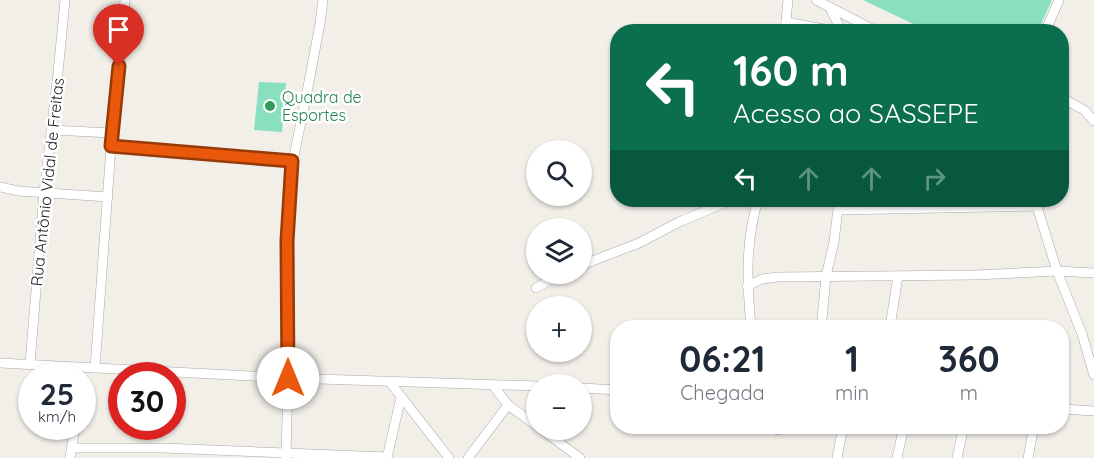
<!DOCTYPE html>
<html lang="pt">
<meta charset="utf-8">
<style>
body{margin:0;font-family:Quicksand,sans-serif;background:#f2f2f3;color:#1f2937;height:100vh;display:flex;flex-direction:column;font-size:22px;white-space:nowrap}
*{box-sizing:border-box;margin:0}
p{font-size:20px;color:#747a83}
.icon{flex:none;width:33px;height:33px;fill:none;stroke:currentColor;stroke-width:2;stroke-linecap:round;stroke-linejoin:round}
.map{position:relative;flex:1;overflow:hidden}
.panel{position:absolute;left:610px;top:320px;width:459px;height:114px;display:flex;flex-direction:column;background:#fff;border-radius:24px;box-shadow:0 2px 4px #0004}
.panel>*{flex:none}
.guide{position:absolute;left:610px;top:24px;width:459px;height:183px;border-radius:24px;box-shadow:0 2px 4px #0004;background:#0b6e4f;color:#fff;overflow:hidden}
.fabs{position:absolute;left:526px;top:140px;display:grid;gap:12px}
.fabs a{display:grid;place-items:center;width:66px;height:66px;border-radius:50%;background:#fff;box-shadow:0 2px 4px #0004;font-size:30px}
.speed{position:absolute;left:18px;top:362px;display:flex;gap:12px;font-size:30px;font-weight:700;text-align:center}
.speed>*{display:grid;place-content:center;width:78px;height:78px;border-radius:50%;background:#fff;box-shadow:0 2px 4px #0004;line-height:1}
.speed small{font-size:15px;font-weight:400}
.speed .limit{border:9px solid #d22;background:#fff;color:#111}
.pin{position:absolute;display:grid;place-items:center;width:51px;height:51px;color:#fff;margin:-62px -26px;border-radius:50% 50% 50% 0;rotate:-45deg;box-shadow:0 0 6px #0007}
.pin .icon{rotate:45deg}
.me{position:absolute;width:66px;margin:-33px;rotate:0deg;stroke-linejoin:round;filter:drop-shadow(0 0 4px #0008)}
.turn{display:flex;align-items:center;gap:21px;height:126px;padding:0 24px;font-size:27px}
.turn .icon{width:78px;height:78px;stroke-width:2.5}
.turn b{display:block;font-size:42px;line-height:51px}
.lanes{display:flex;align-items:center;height:57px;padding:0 24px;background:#0003;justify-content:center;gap:30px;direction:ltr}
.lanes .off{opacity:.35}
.eta{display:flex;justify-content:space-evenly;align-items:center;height:102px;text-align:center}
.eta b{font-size:36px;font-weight:700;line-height:42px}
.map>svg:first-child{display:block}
</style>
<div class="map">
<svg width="1094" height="458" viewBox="0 0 1094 458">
<rect width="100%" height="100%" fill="#f2efe9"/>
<g fill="#88e0be">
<path d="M863,0h189l-14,31h-110z"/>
<path d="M259,82l27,1 -4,49 -28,-2z"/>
</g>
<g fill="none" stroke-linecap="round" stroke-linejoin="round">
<defs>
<g id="minor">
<path d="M816,0l62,32"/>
<path d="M830,8l12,24"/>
<path d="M786,22l54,10"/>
<path d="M785,32l3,-32"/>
<path d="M1045,32l14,-32"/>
<path d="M1062,98l22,12 10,11"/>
<path d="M51,130l61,3"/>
<path d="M112,146l181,15"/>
<path d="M0,187l18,4 90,6"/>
<path d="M1035,200l22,71 25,63 12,41"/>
<path d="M839,210l198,-4"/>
<path d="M582,265l57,-22 40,-21 52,-22"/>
<path d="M747,286l15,-7 16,-2 197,-2 82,-4 37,2"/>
<path d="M536,288l27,-15"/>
<path d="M822,319l4,-43 8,-34 5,-42"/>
<path d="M751,327c-4,-43 -6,-85 7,-127"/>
<path d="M890,327l8,-51"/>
<path d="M0,363l288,15 249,8"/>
<path d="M30,364l14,-172 14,-119 7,-73"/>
<path d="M95,368l17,-235 13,-133"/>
<path d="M389,381l60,77"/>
<path d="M493,385l15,20 29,21"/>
<path d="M582,388l36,2"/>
<path d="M1062,409l32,2"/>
<path d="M541,429l39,29"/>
<path d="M777,430l1,-4"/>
<path d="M72,448h91l224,9"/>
<path d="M70,458l5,-32"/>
<path d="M286,458l2,-80v-170l5,-47 13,-64 14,-73 3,-24"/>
<path d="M387,458l14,-61"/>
<path d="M468,458l40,-53"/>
<path d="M837,458l6,-32"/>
<path d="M897,458l7,-32"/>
<path d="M957,458l7,-32"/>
<path d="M1028,458l6,-32"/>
</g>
</defs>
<use href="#minor" stroke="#a9a9a9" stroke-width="10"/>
<use href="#minor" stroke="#fff" stroke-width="9"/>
</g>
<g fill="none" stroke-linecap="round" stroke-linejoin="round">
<defs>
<path id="route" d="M119,66l-8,80 181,15 -5,80 1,137"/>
</defs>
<use href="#route" stroke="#983908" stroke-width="15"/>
<use href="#route" stroke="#ea580c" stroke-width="10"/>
</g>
<circle fill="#2e9e5b" stroke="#fff" stroke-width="2" cx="270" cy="106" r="6"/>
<g text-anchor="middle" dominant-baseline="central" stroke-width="5" stroke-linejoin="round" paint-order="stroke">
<g font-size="16" fill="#27864d" stroke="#fff" text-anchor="start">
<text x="282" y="97">Quadra de<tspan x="282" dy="18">Esportes</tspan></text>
</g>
<g font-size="16" fill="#222" stroke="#fff">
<text transform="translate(47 182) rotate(-84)">Rua Antônio Vidal de Freitas</text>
</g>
</g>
</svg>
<div class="fabs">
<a><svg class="icon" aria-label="search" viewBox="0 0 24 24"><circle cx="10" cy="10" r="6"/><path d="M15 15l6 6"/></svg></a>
<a><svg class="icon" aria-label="layers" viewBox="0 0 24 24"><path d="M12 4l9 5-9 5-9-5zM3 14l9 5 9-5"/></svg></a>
<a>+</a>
<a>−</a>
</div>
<div class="speed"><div>25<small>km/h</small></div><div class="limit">30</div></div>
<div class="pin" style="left:119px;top:66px;background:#d93025"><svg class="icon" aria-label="arrive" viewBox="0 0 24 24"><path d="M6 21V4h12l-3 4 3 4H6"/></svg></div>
<svg class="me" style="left:288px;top:378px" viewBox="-20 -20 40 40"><circle r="19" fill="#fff"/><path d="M0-13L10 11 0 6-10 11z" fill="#ea580c"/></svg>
<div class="guide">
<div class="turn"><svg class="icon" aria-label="left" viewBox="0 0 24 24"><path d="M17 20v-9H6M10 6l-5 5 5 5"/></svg><div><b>160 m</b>Acesso ao SASSEPE</div></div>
<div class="lanes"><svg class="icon" aria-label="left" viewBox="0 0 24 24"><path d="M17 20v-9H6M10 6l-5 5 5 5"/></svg><svg class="icon off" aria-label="ahead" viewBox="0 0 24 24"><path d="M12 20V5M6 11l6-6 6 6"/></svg><svg class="icon off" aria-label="ahead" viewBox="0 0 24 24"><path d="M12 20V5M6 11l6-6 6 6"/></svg><svg class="icon off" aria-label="right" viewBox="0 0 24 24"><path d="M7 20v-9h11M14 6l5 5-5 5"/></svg></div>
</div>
<section class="panel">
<div class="eta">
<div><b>06:21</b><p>Chegada</p></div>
<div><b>1</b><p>min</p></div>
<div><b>360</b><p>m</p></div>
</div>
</section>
</div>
